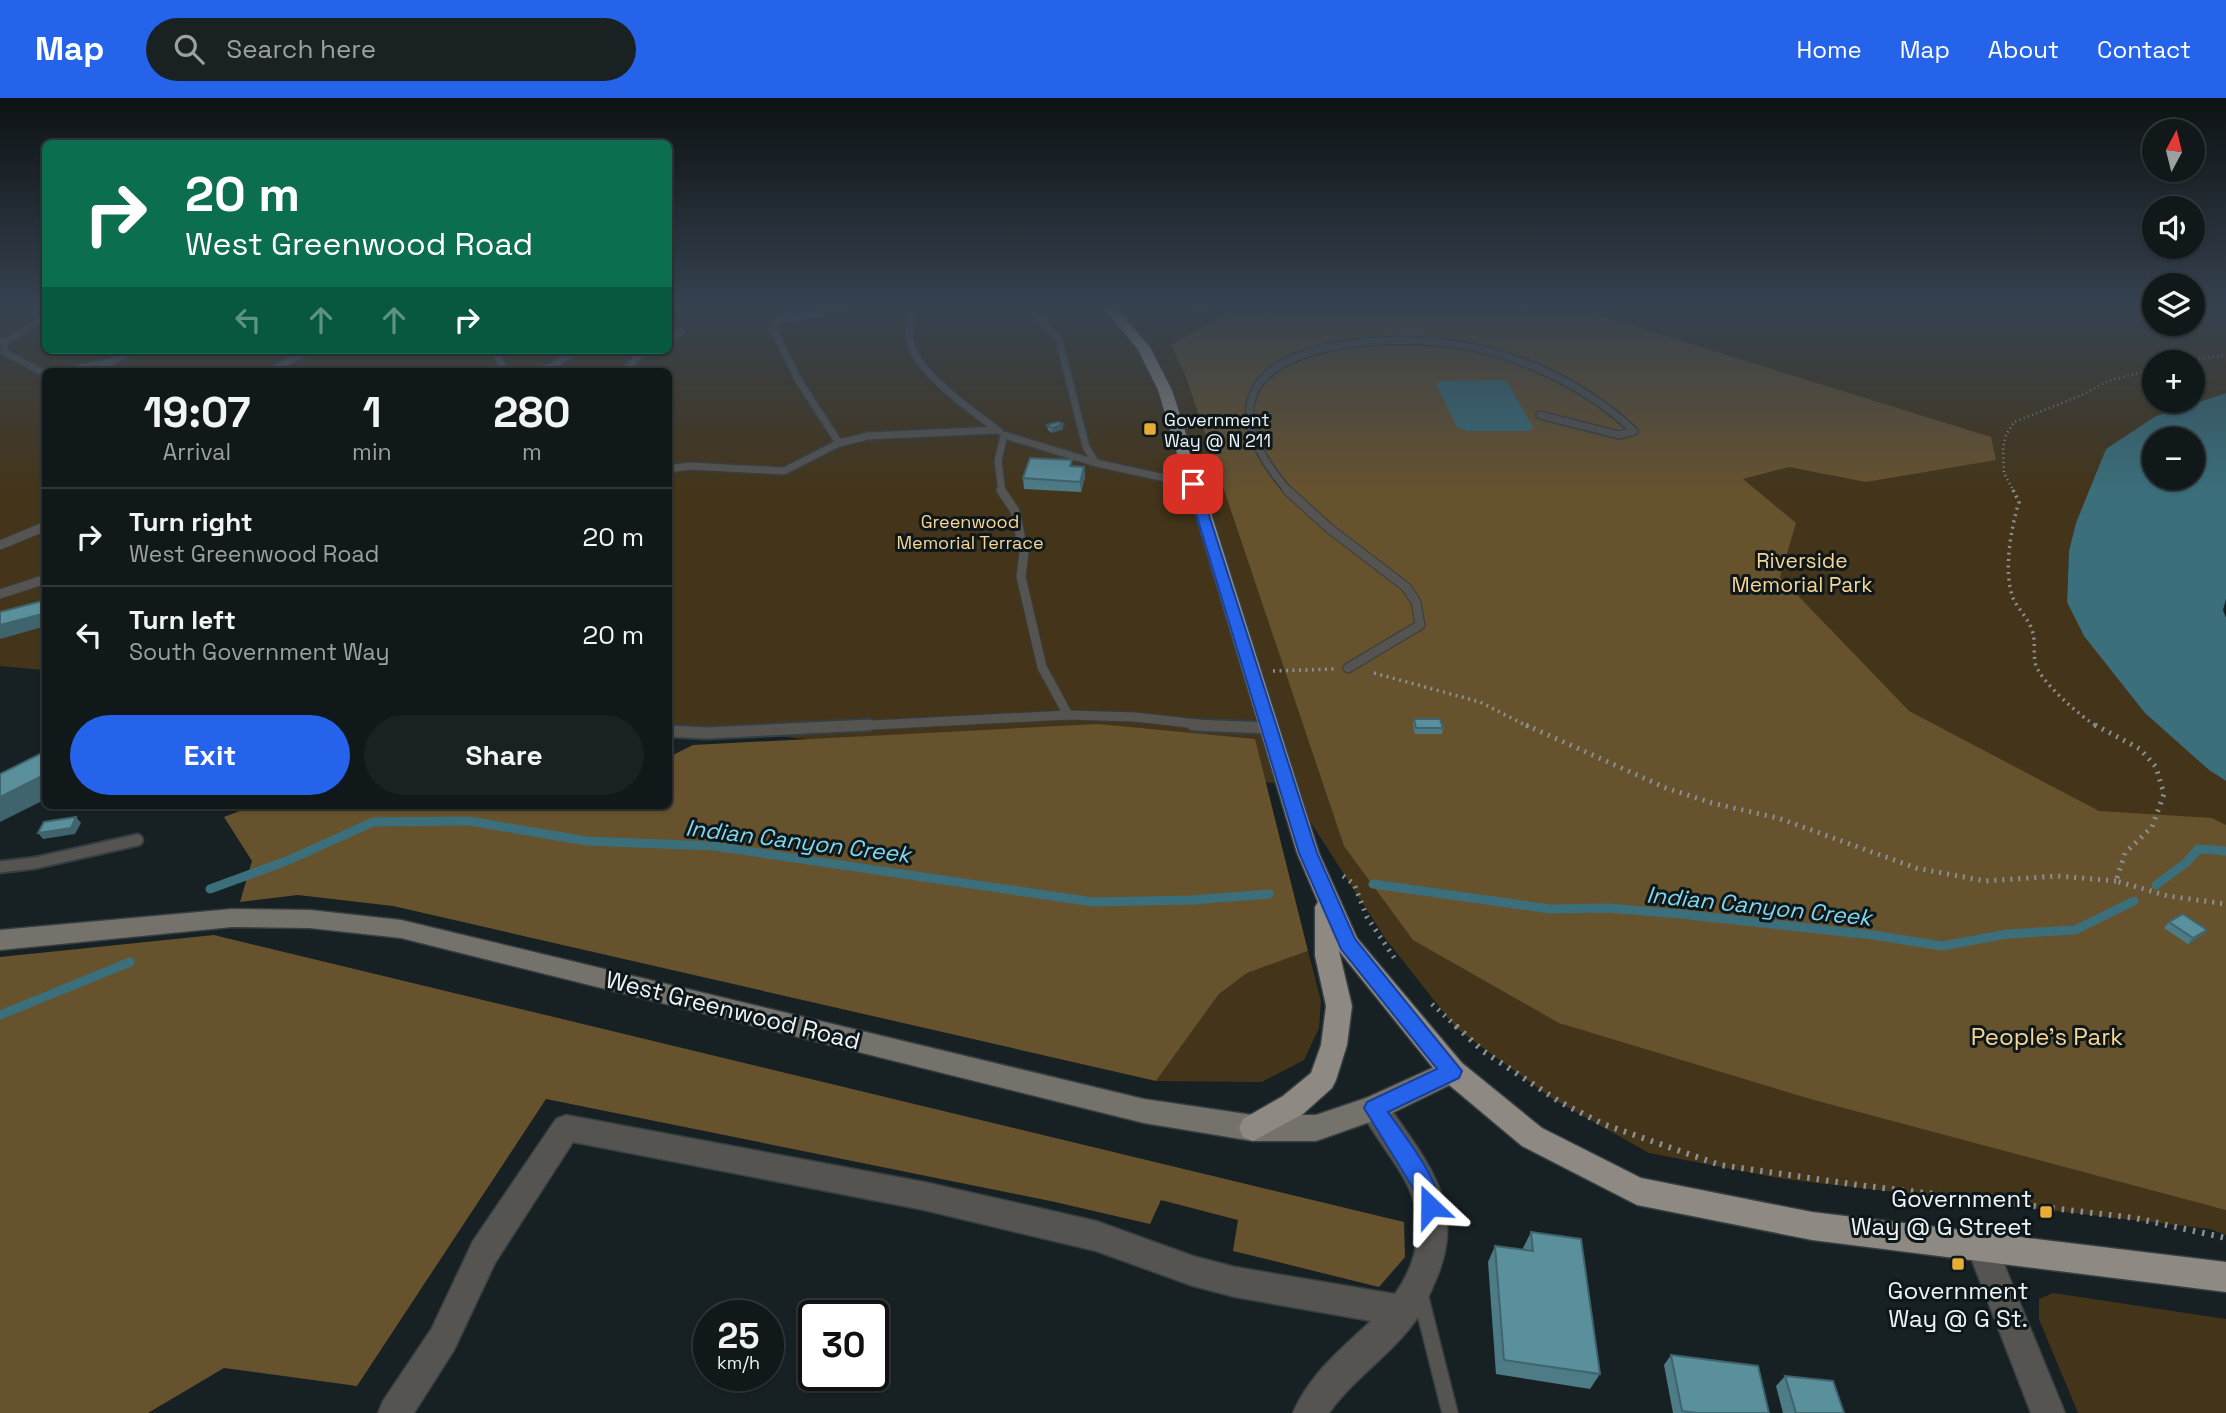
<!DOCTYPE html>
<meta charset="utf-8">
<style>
body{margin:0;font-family:"Space Grotesk",sans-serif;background:#1a2123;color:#f1f3f6;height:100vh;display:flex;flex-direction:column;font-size:26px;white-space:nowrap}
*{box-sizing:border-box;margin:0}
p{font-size:23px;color:#9ca0a2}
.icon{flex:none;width:38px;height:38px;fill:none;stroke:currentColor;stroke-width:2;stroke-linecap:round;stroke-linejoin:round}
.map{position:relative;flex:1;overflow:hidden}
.details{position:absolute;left:42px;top:270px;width:630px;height:441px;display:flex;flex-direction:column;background:#11181a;border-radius:10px;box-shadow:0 2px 5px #0004,0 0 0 2px #303739}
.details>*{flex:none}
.hud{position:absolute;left:42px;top:42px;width:630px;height:214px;border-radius:10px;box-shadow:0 2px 5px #0004,0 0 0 2px #303739;background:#0b6e4f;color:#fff;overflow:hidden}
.needle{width:46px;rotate:7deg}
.buttons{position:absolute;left:2142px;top:21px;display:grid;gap:14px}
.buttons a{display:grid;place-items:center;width:63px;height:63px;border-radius:50%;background:#11181a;box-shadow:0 2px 5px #0004,0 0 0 2px #303739;font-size:35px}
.speed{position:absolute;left:693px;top:1202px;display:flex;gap:14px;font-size:35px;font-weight:700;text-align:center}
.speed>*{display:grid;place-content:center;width:91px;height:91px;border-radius:50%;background:#11181a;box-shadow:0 2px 5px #0004,0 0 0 2px #303739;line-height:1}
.speed small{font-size:18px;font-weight:400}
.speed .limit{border:4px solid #111;border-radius:10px;background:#fff;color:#111}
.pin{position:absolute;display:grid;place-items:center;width:60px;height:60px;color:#fff;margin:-30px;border-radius:14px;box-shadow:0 4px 10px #0006}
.me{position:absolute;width:77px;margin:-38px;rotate:337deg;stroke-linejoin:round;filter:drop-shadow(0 0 5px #0008)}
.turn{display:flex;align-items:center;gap:24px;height:147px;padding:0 28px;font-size:32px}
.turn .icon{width:91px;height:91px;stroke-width:2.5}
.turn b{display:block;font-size:49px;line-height:60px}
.lanes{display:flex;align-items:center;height:66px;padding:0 28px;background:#0003;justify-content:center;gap:35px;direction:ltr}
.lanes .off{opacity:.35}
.eta{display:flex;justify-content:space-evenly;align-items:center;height:119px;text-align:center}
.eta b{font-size:42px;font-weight:600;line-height:49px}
.primary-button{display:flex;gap:14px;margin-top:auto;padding:14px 28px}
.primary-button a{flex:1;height:80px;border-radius:42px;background:#2563eb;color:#fff;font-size:28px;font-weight:600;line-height:80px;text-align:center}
.primary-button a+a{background:#1a2123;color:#f1f3f6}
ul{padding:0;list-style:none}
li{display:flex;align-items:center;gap:21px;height:98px;padding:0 28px;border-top:2px solid #303739}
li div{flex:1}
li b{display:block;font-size:26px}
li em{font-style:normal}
header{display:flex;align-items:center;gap:42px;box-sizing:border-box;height:98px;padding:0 35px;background:#2563eb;color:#fff}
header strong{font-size:33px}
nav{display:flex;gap:38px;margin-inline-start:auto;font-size:24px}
.search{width:490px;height:63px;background:#1a2123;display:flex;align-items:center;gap:18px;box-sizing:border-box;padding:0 24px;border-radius:38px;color:#9ca0a2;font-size:26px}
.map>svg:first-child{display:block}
</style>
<header>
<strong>Map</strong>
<div class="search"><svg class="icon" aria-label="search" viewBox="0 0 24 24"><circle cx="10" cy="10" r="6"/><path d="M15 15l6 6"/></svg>Search here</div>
<nav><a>Home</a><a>Map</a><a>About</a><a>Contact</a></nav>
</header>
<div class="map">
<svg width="2226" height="1315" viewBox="0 0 2226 1315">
<rect width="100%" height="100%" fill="#172023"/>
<g fill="#44351a" fill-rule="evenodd">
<path d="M0,210h45l1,42h622l1,-42h1485v16h39v-16h33v85l-70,23 -87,135 -2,50 17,35 125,134 17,11v454l-16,-6 -426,-50 -135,-26 -96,-54 -97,-71 -71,-90 -99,-154 -617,-58 -1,-355h-622l-1,299 -45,-4zM2154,264h39v39h-39z"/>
<path d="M1308,853l13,50 -2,27 -15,32 -42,22 -106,-1 63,-87 28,-21z"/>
<path d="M2053,1195l173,26v94h-148l-39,-94v-20z"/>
</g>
<g fill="#67522e">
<path d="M1259,210h316l416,129 5,23 -130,22 -77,-15 -46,12 53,44 -16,54 129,134 190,100 113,7 14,7v385l-412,-110 -255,-77 -146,-83 -69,-94 -158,-469 -15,-32 48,-27z"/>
<path d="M1098,626l157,15 53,212 -61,22 -28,21 -63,87 -763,-175 -95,-11 -58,7 12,-41 -28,-44 31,-12h413l1,-48 24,-12z"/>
<path d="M214,837l1190,287 1,35 -26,30 -146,-36 5,-31 -77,-20 -11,24 -95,-22 -509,-103 -189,287 -133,-18 -76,45h-148v-456z"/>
</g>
<g fill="#3a6f7b" fill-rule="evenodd">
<path d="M1502,282l6,3 25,45 -4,3h-62l-10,-4 -21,-43 5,-3z"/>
<path d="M2226,295v206l-3,11 3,8v163l-17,-11 -64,-57 -61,-77 -17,-34 2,-51 7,-28 30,-74 50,-33zM2154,341h39v39h-39z"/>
</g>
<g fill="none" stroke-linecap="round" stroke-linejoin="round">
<g stroke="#3a6f7b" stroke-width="9">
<path d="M1373,786l177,25 57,-1 73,6 193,21 69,11 65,-12 68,-4 59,-29"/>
<path d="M2156,787l31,-23 11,-13 28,2"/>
<path d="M210,791l79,-29 84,-38 96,-1 117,20 127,5 380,56 98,-2 78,-6"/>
<path d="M0,917l130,-53"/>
</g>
<defs>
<g id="lane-far3">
<path d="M911,210c1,11 -3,22 -1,33 5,31 65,72 89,90"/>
<path d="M1032,210l27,32 27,107 10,16"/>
<path d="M668,239l14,-5"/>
<path d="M0,244h5l41,-26"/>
<path d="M5,244l-1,10 42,22"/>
<path d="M495,252l9,21"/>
<path d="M105,268l28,-16"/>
<path d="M47,273l23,-1 40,-8"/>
<path d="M271,273l39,-21"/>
<path d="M535,273l18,-5 23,-16"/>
<path d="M624,273l21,-21"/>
<path d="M839,345l-40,-62 -26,-52 9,-10 67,-11"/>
<path d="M668,371l21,-3 95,5 55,-28 29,-7 129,-6"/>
<path d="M1002,394l-4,-31 6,-26 92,28 97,21"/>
<path d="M1289,394c-129,-149 92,-166 192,-143 55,13 112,43 153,82l-15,4 -79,-20"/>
</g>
<g id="lane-far2">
<path d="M1001,392l14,21 9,42 -3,24 21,90 26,48"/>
<path d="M1287,392l43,39 76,58 10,15 4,23 -72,43"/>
<path d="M0,447l46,-19"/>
<path d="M0,496l46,-15"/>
<path d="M834,629l234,-12 67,2 89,10"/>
</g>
<g id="lane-far1">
<path d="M1193,627l76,3"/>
<path d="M668,633l39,2 162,-8"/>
<path d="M0,769l35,-4 102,-23"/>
</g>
<path id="lane" d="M1420,1196l30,119"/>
<g id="street">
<path d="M1374,998l10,3c39,58 84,104 53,178 -6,14 -12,31 -21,43 -23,33 -62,58 -87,93h-36c16,-38 49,-65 78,-92l-136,-24 -42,-11 -97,-35 -172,-41 -351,-68 -78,121 -41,87 -40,63h-36l5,-12 49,-73 41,-87 83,-122 10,-4 358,67 172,39 97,35 42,11 160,27c12,-17 20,-35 22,-55 6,-57 -35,-84 -57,-131l4,-9z"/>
<path d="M1981,1132l11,5 73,178h-34l-65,-168 4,-10z"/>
</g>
<path id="secondary" d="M232,811l78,1 91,10 743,179 109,16h63l50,-17 86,-39 10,4 4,8 -4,8 -78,38 -68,24h-63l-109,-18 -743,-185 -91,-10 -78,-1 -232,23v-20z"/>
<path id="primary" d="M1103,210h13l34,39 22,43 147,463 38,85 105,125 80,65 99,50 171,34 414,50v30l-414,-52 -175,-35 -115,-59 -80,-67 -103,-128 13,55 -5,39 -11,35 -4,8 -29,26 -50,27 -10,-4 -4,-9 4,-9 40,-23 28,-23 10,-28 5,-39 -11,-50v-49l3,-5 -21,-49 -139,-463 -21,-42z"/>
</defs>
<use href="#lane-far3" stroke="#353e41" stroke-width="10"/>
<use href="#lane-far2" stroke="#353e41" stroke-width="11"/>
<use href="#lane-far1" stroke="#353e41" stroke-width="15"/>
<use href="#lane" stroke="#353e41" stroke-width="18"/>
<use href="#street" stroke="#353e41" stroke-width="3"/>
<use href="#secondary" stroke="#353e41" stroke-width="3"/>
<use href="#primary" stroke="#353e41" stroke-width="3"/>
<g stroke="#899093" stroke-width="2.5" stroke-dasharray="1 3.5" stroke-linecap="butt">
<path d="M2177,264l49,-7"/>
<path d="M2014,394l-10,-19 -1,-25 3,-13 8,-13 68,-27 26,-14 46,-12"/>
</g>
<g stroke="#899093" stroke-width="3.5" stroke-dasharray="2 4.5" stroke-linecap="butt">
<path d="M2013,392l6,12c-8,26 -16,69 -6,96 5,11 15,20 19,32 4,12 1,20 3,32 3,18 47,56 63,65"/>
<path d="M1273,573l62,-2"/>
<path d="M1374,575l106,29 49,25"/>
</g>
<g stroke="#899093" stroke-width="5" stroke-dasharray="2 6" stroke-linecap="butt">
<path d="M1526,627l140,63 46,15 66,15 138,50 69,13 73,-5 58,5"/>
<path d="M2095,627l45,24 16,18 8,27 -12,33 -27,26 -9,28 52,15 58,8"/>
<path d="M1343,778l11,8 13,33 30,45"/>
<path d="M1432,906l26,24"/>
</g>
<path stroke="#899093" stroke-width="6" stroke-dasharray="2.5 7" stroke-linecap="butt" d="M1456,928l27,25 77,51 43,22 117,41 138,20 277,33 91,20"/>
<use href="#lane-far3" stroke="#565450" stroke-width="7"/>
<use href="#lane-far2" stroke="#565450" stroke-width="9"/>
<use href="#lane-far1" stroke="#565450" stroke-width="11"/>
<use href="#lane" stroke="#565450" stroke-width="15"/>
<use href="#street" fill="#565450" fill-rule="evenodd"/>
<use href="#secondary" fill="#75726c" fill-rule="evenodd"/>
<use href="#primary" fill="#8e8982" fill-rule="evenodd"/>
</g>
<g fill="#4d7b86">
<path d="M1184,210h27l-7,5z"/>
<path d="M1047,327l16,4 -11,4 -4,-3z"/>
<path d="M1072,368l12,1 1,10 -4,15 -57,-3 -1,-11z"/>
<path d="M1414,621l29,9 -1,6h-27l-2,-10z"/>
<path d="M2169,824l38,8 -6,6 -13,8 -24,-16z"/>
<path d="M1531,1134l69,142 -10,15 -94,-15 -8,-112 7,-16 29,4 -1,-2z"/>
<path d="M1671,1257l98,58h-96l-9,-48z"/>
<path d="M1785,1278l59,37h-61l-7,-27z"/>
</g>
<g fill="#3f646d">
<path d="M1205,210h6l-7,5z"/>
<path d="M1063,326v5l-11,4v-5z"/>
<path d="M1084,369l1,10 -4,15 -1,-10z"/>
<path d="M46,515v13l-46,13v-14z"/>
<path d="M46,676v25l-46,23v-25z"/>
<path d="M76,719l5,6 -6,11 -32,5 -5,-6z"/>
<path d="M2207,832l-6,6 -13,8 5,-6z"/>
</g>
<g fill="#5a8f9c" stroke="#3f646d" stroke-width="2">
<path d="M1058,324l5,2 -11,4 -5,-3z"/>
<path d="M1030,360l42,2 -2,6 14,1 -4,15 -57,-4z"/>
<path d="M46,502v13l-46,12v-13z"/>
<path d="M1414,621h26l3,9h-27z"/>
<path d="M46,653v23l-46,23v-23z"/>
<path d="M76,719l-5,11 -33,5 6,-11z"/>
<path d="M2183,816l24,16 -14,8 -24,-16z"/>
<path d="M1531,1134l50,7 19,135 -96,-14 -9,-114 38,5z"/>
<path d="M1671,1257l87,11 11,47h-72l-15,-2z"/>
<path d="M1785,1278l48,5 11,32h-48z"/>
</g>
<linearGradient id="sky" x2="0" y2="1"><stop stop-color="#0d1213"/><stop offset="0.53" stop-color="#364250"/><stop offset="1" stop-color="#364250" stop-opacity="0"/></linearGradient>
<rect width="2226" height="394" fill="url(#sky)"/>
<path fill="#2563eb" stroke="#184099" stroke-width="2" d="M1193,382l6,4 118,369 38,86 107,132 -3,7 -71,34c14,21 61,78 50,102l-8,3 -8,-3 -6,-21 -52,-85 3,-6 70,-33 -96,-120 -42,-96 -112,-369z"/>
<g fill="#e6ac36" stroke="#0e1719" stroke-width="2.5">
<rect x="1143" y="324" width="14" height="14" rx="3.5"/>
<rect x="2039" y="1107" width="14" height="14" rx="3.5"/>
<rect x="1951" y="1159" width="14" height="14" rx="3.5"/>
</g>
<g text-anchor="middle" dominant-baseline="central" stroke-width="6" stroke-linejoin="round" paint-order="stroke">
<g font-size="18" fill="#eef4f6" stroke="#0e1719" text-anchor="start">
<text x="1164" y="321">Government<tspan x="1164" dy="21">Way @ N 211</tspan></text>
</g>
<g font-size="18" fill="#f8d495" stroke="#0e1719">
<text x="970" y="423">Greenwood<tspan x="970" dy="21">Memorial Terrace</tspan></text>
</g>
<g font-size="21" fill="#f8d495" stroke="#0e1719">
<text x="1802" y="462">Riverside<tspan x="1802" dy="24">Memorial Park</tspan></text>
</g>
<g font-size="23" font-style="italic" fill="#81d8ee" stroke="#0e1719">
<text transform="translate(798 743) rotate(7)">Indian Canyon Creek</text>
<text transform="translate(1759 808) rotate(6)">Indian Canyon Creek</text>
</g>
<g font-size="24" fill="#eef4f6" stroke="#0e1719">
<text transform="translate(733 912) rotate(14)">West Greenwood Road</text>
</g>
<g font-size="24" fill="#f8d495" stroke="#0e1719">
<text x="2047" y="938">People's Park</text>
</g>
<g font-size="24" fill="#eef4f6" stroke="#0e1719" text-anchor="end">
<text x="2032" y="1100">Government<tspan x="2032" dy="28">Way @ G Street</tspan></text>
<text x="1958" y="1192" text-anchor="middle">Government<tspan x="1958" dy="28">Way @ G St.</tspan></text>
</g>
</g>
</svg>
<div class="buttons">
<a><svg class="needle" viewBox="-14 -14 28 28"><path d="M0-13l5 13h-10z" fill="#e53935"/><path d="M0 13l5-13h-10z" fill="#9ca0a2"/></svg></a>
<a><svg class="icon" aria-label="sound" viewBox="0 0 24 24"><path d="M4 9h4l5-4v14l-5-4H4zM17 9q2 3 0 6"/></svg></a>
<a><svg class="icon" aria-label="layers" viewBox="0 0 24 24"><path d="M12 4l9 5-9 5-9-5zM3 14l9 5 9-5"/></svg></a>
<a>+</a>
<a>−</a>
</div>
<div class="speed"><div>25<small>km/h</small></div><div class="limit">30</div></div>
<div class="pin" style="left:1193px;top:386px;background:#d93025"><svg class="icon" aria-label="arrive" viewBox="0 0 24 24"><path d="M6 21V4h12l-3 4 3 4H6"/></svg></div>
<svg class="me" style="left:1430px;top:1108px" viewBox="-20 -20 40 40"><path d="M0-17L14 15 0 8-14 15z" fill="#2563eb" stroke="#fff" stroke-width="4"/></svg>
<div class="hud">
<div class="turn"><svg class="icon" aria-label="right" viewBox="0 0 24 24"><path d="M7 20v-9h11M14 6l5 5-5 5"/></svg><div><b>20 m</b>West Greenwood Road</div></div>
<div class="lanes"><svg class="icon off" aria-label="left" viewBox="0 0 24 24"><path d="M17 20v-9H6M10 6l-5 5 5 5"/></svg><svg class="icon off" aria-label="ahead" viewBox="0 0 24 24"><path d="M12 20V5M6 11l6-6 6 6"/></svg><svg class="icon off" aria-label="ahead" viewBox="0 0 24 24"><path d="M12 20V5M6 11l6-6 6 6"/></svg><svg class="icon" aria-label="right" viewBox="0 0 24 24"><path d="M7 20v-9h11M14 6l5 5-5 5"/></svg></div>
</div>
<section class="details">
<div class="eta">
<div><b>19:07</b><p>Arrival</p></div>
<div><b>1</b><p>min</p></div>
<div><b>280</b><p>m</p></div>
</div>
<ul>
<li><svg class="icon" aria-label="right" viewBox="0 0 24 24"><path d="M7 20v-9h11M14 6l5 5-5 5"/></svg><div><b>Turn right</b><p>West Greenwood Road</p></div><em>20 m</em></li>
<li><svg class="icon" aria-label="left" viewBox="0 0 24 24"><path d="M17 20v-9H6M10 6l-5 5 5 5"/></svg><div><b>Turn left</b><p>South Government Way</p></div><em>20 m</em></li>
</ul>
<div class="primary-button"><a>Exit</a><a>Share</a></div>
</section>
</div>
